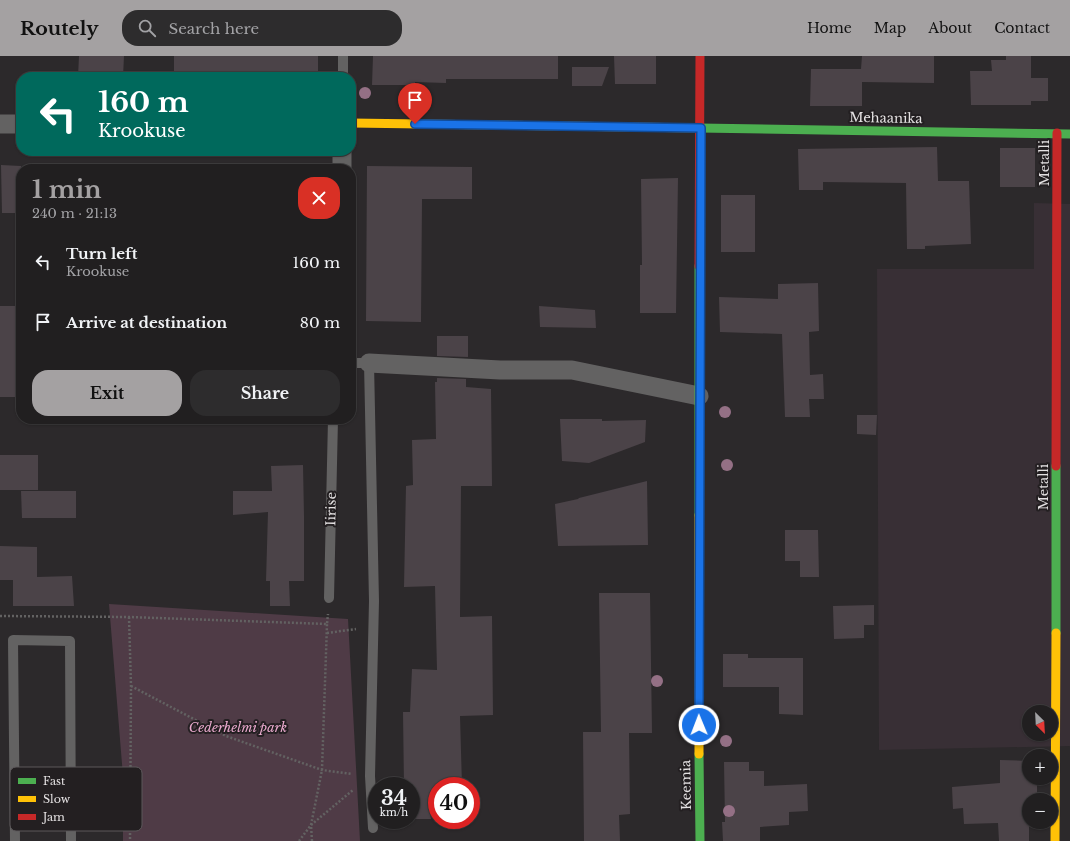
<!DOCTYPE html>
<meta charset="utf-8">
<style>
body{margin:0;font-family:"Libre Baskerville",serif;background:#2d2c2d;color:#f1f3f6;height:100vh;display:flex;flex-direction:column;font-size:15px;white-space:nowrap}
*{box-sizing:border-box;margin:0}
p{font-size:13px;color:#a2a2a5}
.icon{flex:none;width:22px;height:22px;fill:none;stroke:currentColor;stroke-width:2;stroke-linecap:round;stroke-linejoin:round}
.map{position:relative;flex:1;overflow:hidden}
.panel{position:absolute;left:16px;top:108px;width:340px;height:260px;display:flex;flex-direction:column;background:#211f20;border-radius:16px;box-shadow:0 1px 3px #0004,0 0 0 1px #3e3d3e}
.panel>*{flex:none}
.banner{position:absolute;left:16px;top:16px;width:340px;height:84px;border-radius:16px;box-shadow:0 1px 3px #0004,0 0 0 1px #3e3d3e;background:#00695c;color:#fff;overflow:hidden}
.needle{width:26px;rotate:156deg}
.buttons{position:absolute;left:1022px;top:649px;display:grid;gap:8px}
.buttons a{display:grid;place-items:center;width:36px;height:36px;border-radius:50%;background:#211f20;box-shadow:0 1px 3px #0004,0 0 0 1px #3e3d3e;font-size:20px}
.speed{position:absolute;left:368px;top:721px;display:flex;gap:8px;font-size:20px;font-weight:700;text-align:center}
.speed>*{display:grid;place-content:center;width:52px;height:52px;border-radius:50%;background:#211f20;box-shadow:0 1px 3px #0004,0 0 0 1px #3e3d3e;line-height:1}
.speed small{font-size:10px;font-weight:400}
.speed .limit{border:6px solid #d22;background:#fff;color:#111}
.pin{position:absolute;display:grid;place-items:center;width:34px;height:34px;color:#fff;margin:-41px -17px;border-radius:50% 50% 50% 0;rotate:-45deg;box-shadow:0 0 4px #0007}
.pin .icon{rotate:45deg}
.me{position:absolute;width:44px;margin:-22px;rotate:359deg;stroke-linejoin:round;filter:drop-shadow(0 0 3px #0008)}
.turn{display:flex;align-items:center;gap:14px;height:84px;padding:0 16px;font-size:18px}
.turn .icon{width:52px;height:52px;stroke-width:2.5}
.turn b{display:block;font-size:28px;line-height:34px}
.round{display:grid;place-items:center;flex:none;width:42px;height:42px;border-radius:16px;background:#2d2c2d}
.headline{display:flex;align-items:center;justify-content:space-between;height:68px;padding:0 16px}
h1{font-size:24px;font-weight:800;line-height:30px;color:#a4a1a2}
.cta{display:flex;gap:8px;margin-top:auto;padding:8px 16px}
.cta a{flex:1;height:46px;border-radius:16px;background:#a4a1a2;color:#111;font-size:16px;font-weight:800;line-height:46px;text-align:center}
.cta a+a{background:#2d2c2d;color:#f1f3f6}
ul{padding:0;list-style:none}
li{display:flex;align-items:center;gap:12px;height:60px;padding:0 16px}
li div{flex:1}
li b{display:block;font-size:15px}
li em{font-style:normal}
header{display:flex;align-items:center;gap:24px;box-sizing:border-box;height:56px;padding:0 20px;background:#a4a1a2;color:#111}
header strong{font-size:19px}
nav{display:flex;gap:22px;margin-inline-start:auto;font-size:14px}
.search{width:280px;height:36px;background:#2d2c2d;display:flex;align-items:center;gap:10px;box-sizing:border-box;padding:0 14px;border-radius:16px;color:#a2a2a5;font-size:15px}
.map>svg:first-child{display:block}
</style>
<header>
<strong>Routely</strong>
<div class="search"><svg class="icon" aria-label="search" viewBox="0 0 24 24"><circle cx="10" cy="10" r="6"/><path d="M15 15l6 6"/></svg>Search here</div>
<nav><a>Home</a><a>Map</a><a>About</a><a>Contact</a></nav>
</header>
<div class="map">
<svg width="1070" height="785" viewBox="0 0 1070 785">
<rect width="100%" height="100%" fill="#2c292b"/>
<path fill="#382f35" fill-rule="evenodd" d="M1034,147l36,1v542l-191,4 -2,-481h157zM1029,656h22v22h-22z"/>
<path fill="#4f3b46" d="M109,548l239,15 12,222h-237v-65z"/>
<g fill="#4b4348">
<path d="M79,0h45l-1,21h-45z"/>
<rect x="174" y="0" width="144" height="21"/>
<path d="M373,0h185v23h-112v4l-31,-1v3h-43z"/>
<path d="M614,0h42v28h-41z"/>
<path d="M862,0h72v27l-72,-1v24h-52l1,-37h50z"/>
<path d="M1006,0h25v22h17v23h-17v4h-60l-1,-34h22l-1,-11h15z"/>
<path d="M572,11h37l-7,19h-30z"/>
<path d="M937,91l1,34h31l2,63 -46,2v3h-18l-1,-66 -83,-1v8h-24l-1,-41z"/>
<rect x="1000" y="92" width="35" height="39"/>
<path d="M1,109l20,1v47h-19z"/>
<path d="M367,110l105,1v32h-50l-1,123 -55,-1z"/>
<path d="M678,122l-2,135h-36v-48h2l-1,-86z"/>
<rect x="721" y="139" width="34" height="57"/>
<path d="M818,227l1,48 -10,1 1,43 13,-1 1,25h-15l1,18h-25l-3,-83 -62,-2 -1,-35 59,2v-15z"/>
<rect x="0" y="250" width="21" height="91"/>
<path d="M539,250l56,4 1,18 -56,-1z"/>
<path d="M437,280h31v21l-31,-1z"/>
<path d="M437,322l29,1v8l25,2 1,97h-31l-1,131 32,-1 1,99 -33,1 2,70h-25v27h-7l1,6h-20v-33h-7l-1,-74h7l2,-43 25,1 -2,-84 -31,1 2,-101 7,-1 -1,-45 24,-1 -1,-57h2z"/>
<path d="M857,359h20l-1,20 -19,-1z"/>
<path d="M560,363h42v2l44,-1 -1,22 -56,21 -27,-2z"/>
<rect x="0" y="399" width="38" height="35"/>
<path d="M303,409l1,51v65h-15l1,25h-20v-25h-4l2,-69 -35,3v-24h39l-1,-25z"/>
<path d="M647,425l1,64 -90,1 -3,-42 23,-5 1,-1z"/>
<path d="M21,435h55v27h-54z"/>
<path d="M785,474h33l1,47h-19v-16h-15z"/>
<path d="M0,490l37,1v30l35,-1 2,30h-61v-26h-13z"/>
<path d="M599,537h51l2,140h-23l1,81 -11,1 1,26h-36l-1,-109h18z"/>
<path d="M874,549v20h-10v13l-30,1 -1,-33z"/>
<path d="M723,598h25v4h55v57l-24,-1v-27h-56z"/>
<path d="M1000,704l29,1v17h8v22h-8v41h-30l-1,-18 -34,1 -1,-16 -10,1 -1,-22 48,-4z"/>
<path d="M724,706h25v9h15v15l43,-2 1,27 -19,1v13l-29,2v14h-37l-1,-19h3z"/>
</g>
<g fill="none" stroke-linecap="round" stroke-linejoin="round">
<g stroke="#636262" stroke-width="2.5" stroke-dasharray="2 2" stroke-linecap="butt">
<path d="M0,560l129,1 198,7 1,-10"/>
<path d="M129,561l2,69 -1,155"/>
<path d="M327,577l29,-4"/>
<path d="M131,630l95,50 96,34 30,4"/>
<path d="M299,785l12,-16 42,-35"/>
<path d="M312,785l-1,-16 11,-55 5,-146"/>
</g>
<g stroke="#636262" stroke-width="10">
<path d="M343,0v21"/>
<path d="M351,307h18l5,238 -4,175 3,52"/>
<path d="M329,542l4,-179"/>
<path d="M15,785l-2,-201 57,1 1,200"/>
</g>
<g stroke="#636262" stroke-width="19">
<path d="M0,68h21"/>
<path d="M342,113v-18"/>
<path d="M369,307l131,7h72l127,26"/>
</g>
<g stroke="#4caf50" stroke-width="9">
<path d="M699,72l371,6"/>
<path d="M699,459v-249"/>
<path d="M1056,577v-167"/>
<path d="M699,698l1,87"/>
</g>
<g stroke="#ffc107" stroke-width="9">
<path d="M351,67l348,5"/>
<path d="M699,459v239"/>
<path d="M1055,785l1,-208"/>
</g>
<g stroke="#c62828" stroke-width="9">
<path d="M699,210l1,-210"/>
<path d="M1056,410l1,-333"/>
</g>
</g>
<g fill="#947085">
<circle cx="365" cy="37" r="6"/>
<circle cx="725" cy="356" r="6"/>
<circle cx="727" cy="409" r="6"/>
<circle cx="657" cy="625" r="6"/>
<circle cx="726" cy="685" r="6"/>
<circle cx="729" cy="755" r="6"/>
</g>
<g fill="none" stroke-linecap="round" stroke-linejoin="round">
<defs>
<path id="route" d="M415,68l286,4 -2,597"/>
</defs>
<use href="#route" stroke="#114b97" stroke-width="10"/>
<use href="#route" stroke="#1a73e8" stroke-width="7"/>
</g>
<g text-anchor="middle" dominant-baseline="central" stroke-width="4" stroke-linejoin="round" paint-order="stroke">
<g font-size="13" fill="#e4e1e2" stroke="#231f21">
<text transform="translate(886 62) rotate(1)">Mehaanika</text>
<text transform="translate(1044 107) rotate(-90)">Metalli</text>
<text transform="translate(1043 431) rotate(-90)">Metalli</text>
<text transform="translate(331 453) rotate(-89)">Iirise</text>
<text transform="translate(686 729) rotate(-91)">Keemia</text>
</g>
<g font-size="13" font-style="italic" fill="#eaaace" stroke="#231f21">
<text x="238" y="671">Cederhelmi park</text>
</g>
</g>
<rect x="10" y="711" width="132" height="64" rx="6" fill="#231f21" stroke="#5d595b" stroke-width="1"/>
<rect x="18" y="722" width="18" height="6" fill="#4caf50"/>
<rect x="18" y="740" width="18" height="6" fill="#ffc107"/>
<rect x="18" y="758" width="18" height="6" fill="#c62828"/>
<g font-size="11" fill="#e4e1e2">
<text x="43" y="729">Fast</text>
<text x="43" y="747">Slow</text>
<text x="43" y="765">Jam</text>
</g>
</svg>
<div class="buttons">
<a><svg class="needle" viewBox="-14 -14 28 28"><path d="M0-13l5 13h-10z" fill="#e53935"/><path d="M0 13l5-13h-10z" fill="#a2a2a5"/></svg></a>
<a>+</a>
<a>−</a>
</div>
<div class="speed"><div>34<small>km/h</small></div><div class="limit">40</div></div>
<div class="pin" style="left:415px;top:68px;background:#d93025"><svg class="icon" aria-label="arrive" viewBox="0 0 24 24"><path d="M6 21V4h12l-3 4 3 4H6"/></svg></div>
<svg class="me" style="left:699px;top:669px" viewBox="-20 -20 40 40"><circle r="17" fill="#1a73e8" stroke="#fff" stroke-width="3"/><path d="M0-11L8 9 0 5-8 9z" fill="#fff"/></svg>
<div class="banner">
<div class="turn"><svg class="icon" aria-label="left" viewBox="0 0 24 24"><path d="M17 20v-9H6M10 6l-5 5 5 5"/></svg><div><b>160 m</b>Krookuse</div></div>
</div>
<section class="panel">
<div class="headline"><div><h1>1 min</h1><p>240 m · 21:13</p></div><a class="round" style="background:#d93025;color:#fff"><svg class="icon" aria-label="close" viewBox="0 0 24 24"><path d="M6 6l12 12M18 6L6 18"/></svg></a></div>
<ul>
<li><svg class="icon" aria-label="left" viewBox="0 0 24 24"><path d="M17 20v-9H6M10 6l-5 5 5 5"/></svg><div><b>Turn left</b><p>Krookuse</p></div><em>160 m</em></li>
<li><svg class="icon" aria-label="arrive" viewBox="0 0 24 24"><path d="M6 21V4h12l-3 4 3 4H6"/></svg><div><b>Arrive at destination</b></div><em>80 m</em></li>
</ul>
<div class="cta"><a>Exit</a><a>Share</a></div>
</section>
</div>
